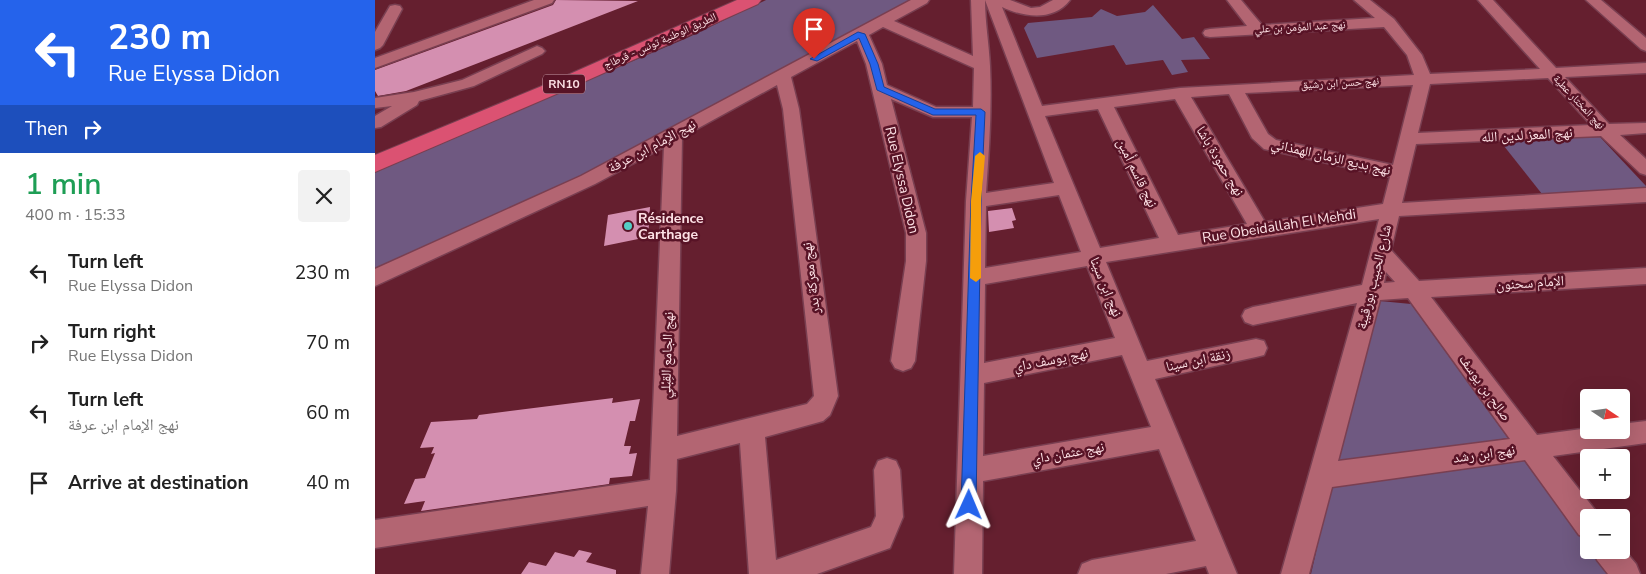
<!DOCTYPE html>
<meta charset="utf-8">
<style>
body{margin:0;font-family:"Nunito Sans","Noto Naskh Arabic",sans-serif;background:#f2f2f2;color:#222;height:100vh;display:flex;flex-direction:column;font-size:19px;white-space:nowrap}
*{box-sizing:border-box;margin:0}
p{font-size:16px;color:#767676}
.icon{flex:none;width:28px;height:28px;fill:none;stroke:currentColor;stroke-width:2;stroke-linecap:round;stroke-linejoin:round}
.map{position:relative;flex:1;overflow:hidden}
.side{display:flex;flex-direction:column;background:#fff;width:375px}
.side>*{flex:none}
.banner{background:#2563eb;color:#fff;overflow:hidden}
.needle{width:32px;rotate:103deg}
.controls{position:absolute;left:1205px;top:389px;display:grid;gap:10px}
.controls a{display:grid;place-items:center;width:50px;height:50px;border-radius:5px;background:#fff;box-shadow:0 5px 20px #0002;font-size:25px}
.pin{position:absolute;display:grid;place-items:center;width:42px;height:42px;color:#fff;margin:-51px -21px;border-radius:50% 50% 50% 0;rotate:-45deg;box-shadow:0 0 5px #0007}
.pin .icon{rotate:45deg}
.me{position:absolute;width:55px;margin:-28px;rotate:1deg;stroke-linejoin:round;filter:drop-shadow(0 0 4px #0008)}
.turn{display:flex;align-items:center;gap:18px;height:105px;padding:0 25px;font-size:22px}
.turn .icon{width:65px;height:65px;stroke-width:2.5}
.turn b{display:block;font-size:35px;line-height:42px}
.then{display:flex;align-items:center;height:48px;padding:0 25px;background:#0003;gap:10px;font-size:19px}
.round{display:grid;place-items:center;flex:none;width:52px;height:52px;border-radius:5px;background:#f2f2f2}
.head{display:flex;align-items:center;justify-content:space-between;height:85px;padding:0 25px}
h1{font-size:30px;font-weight:600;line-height:38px;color:#1e9e55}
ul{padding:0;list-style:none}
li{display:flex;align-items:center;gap:15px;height:70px;padding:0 25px}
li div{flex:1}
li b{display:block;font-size:19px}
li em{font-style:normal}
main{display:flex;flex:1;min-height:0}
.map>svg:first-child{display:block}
</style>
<main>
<section class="side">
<div class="banner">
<div class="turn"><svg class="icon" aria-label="left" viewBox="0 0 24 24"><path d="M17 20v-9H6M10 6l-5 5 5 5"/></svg><div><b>230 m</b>Rue Elyssa Didon</div></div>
<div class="then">Then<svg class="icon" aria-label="right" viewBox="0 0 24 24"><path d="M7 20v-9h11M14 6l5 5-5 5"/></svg></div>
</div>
<div class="head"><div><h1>1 min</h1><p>400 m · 15:33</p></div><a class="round"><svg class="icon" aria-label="close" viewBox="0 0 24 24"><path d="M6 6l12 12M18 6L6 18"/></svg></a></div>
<ul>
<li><svg class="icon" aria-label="left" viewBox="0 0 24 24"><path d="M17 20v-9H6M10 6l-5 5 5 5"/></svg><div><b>Turn left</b><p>Rue Elyssa Didon</p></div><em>230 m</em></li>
<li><svg class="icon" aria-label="right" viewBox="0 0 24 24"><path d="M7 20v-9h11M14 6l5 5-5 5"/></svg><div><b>Turn right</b><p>Rue Elyssa Didon</p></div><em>70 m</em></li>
<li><svg class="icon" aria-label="left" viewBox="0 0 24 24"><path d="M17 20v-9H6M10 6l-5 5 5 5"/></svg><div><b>Turn left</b><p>نهج الإمام ابن عرفة</p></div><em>60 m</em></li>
<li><svg class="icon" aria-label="arrive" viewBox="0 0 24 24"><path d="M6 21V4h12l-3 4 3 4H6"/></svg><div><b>Arrive at destination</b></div><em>40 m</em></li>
</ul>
</section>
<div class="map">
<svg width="1271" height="574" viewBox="0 0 1271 574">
<rect width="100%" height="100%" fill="#651f2f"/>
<g fill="#6f5981">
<path d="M391,0h146l-333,180 -204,96v-105l312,-133z"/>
<path d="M778,5l29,34 12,-2 16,22 -29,1 7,12 -16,3 -9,-15 -37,5 -12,-20 -77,13 -13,-30 4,-5 64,-6 9,-8 16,7 28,-4z"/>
<path d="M1225,137l46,49v3l-104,5 -42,-53z"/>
<path d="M1005,301l31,3 97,134 -171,27z"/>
<path d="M1147,458l86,116h-297l20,-88z"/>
</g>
<g fill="#d48fb0">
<path d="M181,0l82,1 -232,90 -28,5 -3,-5v-21l178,-65z"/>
<path d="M275,207l-2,30 -44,9 4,-31z"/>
<path d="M637,208l4,12 -4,1 2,7 -25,4 -1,-21z"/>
<path d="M238,398l-1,5 28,-4 -5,22h-5l-6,25h7l-2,8 8,-1 -5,23 -22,2 -1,6 -188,27 4,-10 -21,3 11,-25 10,-1 10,-25 -4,1 3,-7 -14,1 11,-26 46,-3 2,-4z"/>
<path d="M204,550l13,3 -6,9 30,8v4h-95l8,-12 17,4 9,-14 19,5z"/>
</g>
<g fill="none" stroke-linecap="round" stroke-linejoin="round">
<defs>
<g id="minor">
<path d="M159,0h20l-2,3 -177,65v-10z"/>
<path d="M536,0h18l-2,3 -33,18 79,35 -2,-56h39l21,8 9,-1 13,-7h17c-17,22 -47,17 -68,7l40,99 138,-18 234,-13 -7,-20 -23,-28 -174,10 -5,-1 -2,-3 2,-3 5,-1 37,-3 -20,-26h14l21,25 113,-7 -21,-18h16l24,19 28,36 8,19 110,-5 -62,-69h15l63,68 90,-5v10l-81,4 44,47 37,-1v10l-26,2 26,24v16l-6,-2 -39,-37 -185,8 -14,59 244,-15v14l-247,14 -8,34 28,31 227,-13v16l-215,13 106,138 52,-7v2h32v-6l25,-3v22l-93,13 46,59v3h-10v20l-10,-3 -54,-75 -193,27 -23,87h-28l76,-271 -104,22 -8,-3 -3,-6 3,-6 8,-3 109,-22 17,-66 -273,43 41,99 109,-22 8,2 3,7 -3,7 -8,2 -101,22 82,195h-28l-3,-8 -40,8h-88l4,-10 10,-4 104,-19 -37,-92 -176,32 -1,93h-28l12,-373 6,-84h-39l-42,-18 35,134v28l-11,100 -4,7 -8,3 -8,-3 -4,-7 15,-100v-28l-40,-169 -9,-23 -66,36 8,32 39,287 -8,19 -7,6 -58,16 11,123 95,-33 5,-11 -2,-46 4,-9 9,-3 9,3 4,9 3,47 -13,31 -73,26h-68l-9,-131 -63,16 -1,32 -7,83h-28l7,-68 -273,42v-28l275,-40 14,-333 -69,37 -220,102v-17l206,-93zM610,0l69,183 -68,10c3,-42 6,-85 4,-127 -1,-22 -5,-44 -5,-66zM508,27l91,41 -1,39h-37l-49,-22 -5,-21 -13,-29zM1173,78l43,47 -173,8 12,-49zM402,85l6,24 31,287 -7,8 -130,32 5,-299zM1038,85l-20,80 -117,-25 -8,-6 -23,-41zM854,94l23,44 12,11 126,28 -7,27 -118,18 -74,-125zM800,99l72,125 -69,11 -64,-128zM723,109l61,129 -59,10 -55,-132zM684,195l22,57 -96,16 1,-62zM712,266l28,72 -131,25 1,-79zM1011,272l9,10 -11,1zM1033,298l102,141 -172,22 42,-161zM747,355l29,72 -168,29 1,-73z"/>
<path d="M1211,0h15l45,38v13l-5,-2z"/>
<path d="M20,5l5,1 2,3 -19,36 -3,3 -5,2v-18l15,-26z"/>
<path d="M162,46l5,2 3,3 -3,3 -68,32 -55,15 -2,4 -36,22 -6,1v-12l17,-10 -17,2v-10l39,-6 48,-12z"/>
<path d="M1246,546l15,18 4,10h-32l-11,-14 -4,-10h28z"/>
</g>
<path id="highway" d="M362,0h24l-3,4 -190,85 -193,83v-17l179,-74z"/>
</defs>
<use href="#minor" stroke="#793f51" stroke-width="3"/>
<use href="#highway" stroke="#793f51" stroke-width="2"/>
<use href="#minor" fill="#b36572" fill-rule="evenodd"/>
<use href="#highway" fill="#db5272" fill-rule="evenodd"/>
</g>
<path fill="#2563eb" stroke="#184099" d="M483,32l7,2 13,30 6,23 51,22h46l4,3 -4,89 -5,304 -2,5 -5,2 -5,-2 -3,-5 10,-304 5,-86h-43l-56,-25 -7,-26 -11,-26 -42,23 -7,-2z"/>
<path fill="#f59e0b" d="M605,152l5,4 -4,45v77l-5,4 -6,-4 1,-77 4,-45z"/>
<circle fill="#55cec6" stroke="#581326" stroke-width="2" cx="253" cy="226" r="5"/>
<g text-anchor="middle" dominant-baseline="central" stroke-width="5" stroke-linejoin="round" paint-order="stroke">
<g font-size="11" fill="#fde1e5" stroke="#581326">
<text transform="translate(925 27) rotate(-3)">نهج عبد المؤمن بن علي</text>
<text transform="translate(285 41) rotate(-24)">الطريق الوطنية تونس - قرطاج</text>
<text transform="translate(965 83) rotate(-3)">نهج حسن ابن رشيق</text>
<text transform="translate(1204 102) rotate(47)">نهج المختار عطية</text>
</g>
<rect fill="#581326" stroke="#cca3ac" stroke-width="1" x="168" y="74.5" width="42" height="19" rx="4"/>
<g font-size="12" font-weight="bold" fill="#fde1e5">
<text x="189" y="84">RN10</text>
</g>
<g font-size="14" fill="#fde1e5" stroke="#581326">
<text transform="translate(1152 135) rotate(-3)">نهج المعز لدين الله</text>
<text transform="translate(277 146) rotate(-28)">نهج الإمام ابن عرفة</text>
<text transform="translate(956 157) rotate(13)">نهج بديع الزمان الهمذاني</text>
<text transform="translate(845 161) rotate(59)">نهج حمودة باشا</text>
<text transform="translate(762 173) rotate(64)">نهج قاسم أمين</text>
<text transform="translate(527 180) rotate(77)">Rue Elyssa Didon</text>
<text transform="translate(904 226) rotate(-9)">Rue Obeidallah El Mehdi</text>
<text transform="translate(999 277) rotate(-76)">شارع الحبيب بورقيبة</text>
<text transform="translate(436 278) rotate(-97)">نهج معركة بدر</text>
<text transform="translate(1155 283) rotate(-4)">الإمام سحنون</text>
<text transform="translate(731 287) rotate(68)">نهج ابن سينا</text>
<text transform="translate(292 355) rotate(-88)">نهج الجامع القِبْلي</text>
<text transform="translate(676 360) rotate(-11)">نهج يوسف داي</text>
<text transform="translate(823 360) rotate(-12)">زنقة ابن سينا</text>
<text transform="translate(1110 388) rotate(54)">صالح بن يوسف</text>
<text transform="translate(693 453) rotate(-10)">نهج عثمان داي</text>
<text transform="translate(1109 454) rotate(-8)">نهج ابن رشد</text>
</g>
<g font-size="14" font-weight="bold" fill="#fde1e5" stroke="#581326" text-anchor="start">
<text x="263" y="218">Résidence<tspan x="263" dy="16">Carthage</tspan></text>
</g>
</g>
</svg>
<div class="controls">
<a><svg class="needle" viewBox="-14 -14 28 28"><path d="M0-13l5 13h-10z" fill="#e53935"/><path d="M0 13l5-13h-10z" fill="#767676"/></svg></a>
<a>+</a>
<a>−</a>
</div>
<div class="pin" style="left:439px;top:59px;background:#d93025"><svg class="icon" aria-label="arrive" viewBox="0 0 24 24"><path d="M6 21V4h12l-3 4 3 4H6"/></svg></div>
<svg class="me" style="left:594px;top:505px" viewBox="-20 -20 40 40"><path d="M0-17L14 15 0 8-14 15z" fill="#2563eb" stroke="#fff" stroke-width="4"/></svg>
</div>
</main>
